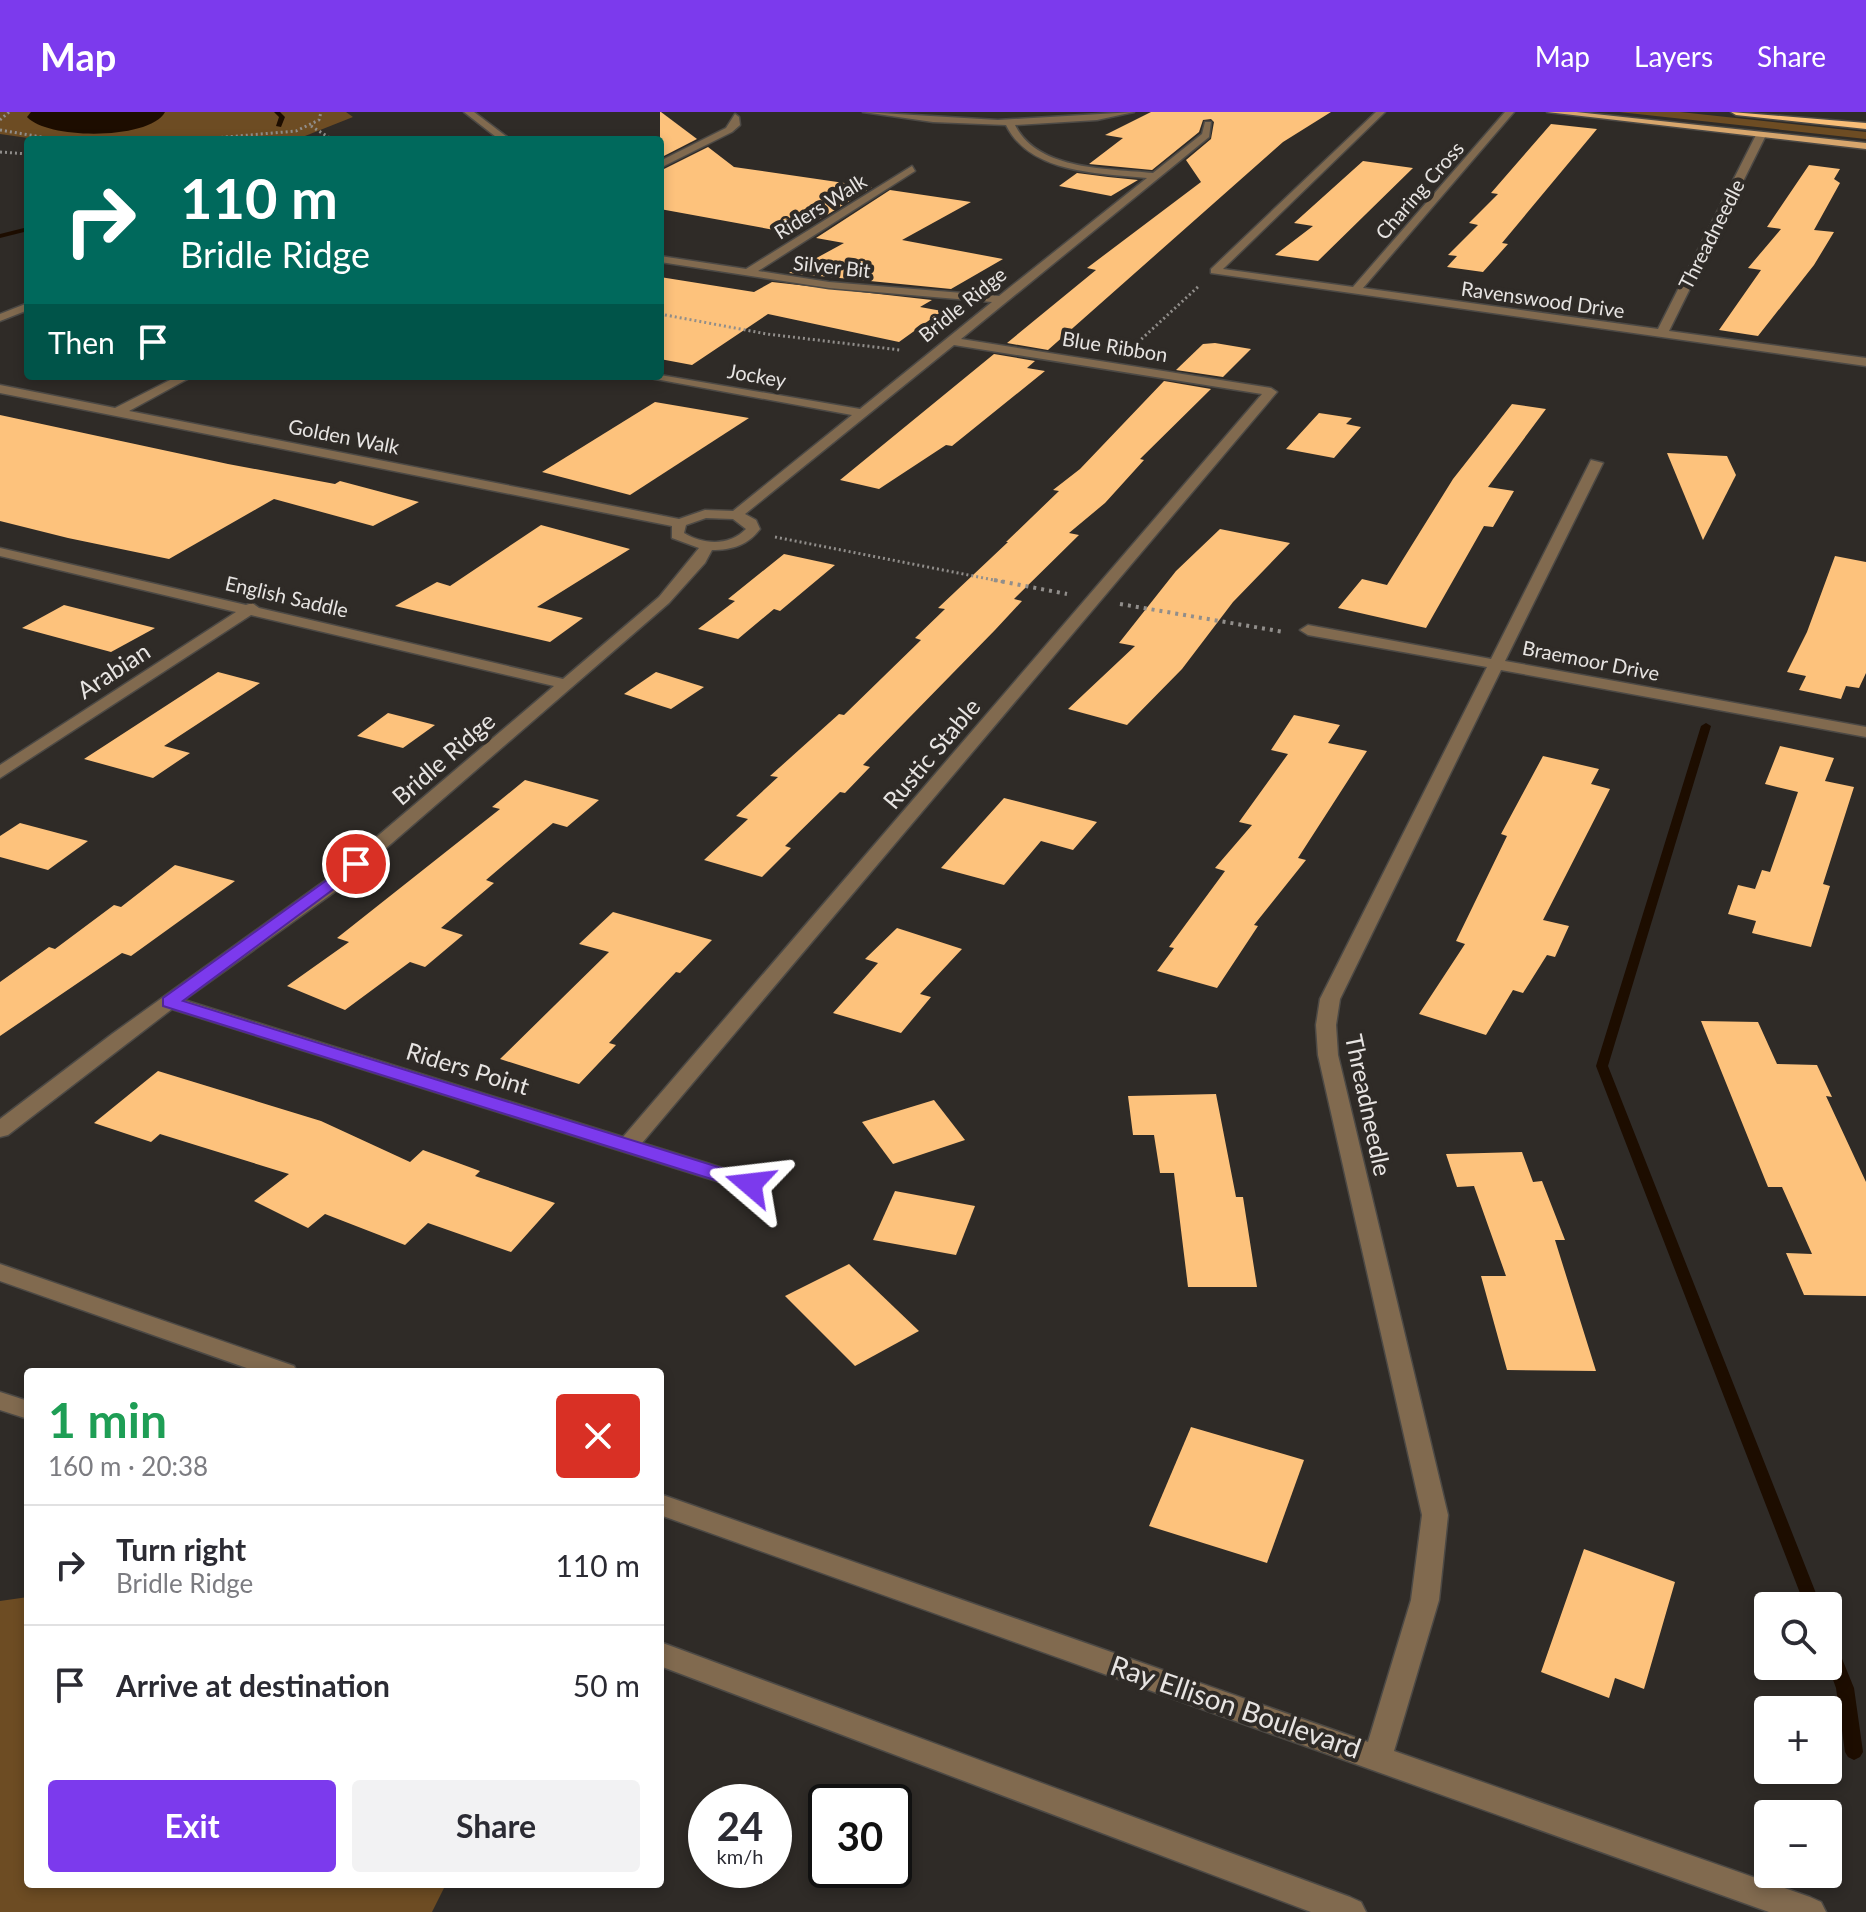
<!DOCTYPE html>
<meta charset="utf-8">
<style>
body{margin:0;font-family:Lato,sans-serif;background:#f2f2f3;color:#2b2b33;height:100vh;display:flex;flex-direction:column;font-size:30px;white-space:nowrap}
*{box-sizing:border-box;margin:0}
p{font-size:26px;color:#7c7c81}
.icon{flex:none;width:44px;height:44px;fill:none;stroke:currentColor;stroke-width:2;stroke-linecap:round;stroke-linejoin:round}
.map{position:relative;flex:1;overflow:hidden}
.side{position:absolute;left:24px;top:1256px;width:640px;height:520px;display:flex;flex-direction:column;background:#fff;border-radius:8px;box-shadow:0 4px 12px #0003}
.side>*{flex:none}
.guide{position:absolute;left:24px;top:24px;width:640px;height:244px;border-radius:8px;box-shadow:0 4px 12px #0003;background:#00695c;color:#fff;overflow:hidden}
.fabs{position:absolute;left:1754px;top:1480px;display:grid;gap:16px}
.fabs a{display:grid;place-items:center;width:88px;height:88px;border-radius:8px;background:#fff;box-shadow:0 4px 12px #0003;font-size:40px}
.speed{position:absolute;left:688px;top:1672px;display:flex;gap:16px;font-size:40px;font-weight:700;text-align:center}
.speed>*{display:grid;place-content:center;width:104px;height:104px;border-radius:50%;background:#fff;box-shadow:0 4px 12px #0003;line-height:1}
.speed small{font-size:20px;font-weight:400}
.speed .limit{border:4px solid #111;border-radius:12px;background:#fff;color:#111}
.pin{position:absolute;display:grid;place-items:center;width:68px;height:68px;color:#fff;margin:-34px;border:4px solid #fff;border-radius:50%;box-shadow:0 2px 8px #0007}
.me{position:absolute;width:88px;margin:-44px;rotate:287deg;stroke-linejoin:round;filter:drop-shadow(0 0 6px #0008)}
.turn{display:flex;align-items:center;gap:28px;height:168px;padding:0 24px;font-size:36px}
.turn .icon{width:104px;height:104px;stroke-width:2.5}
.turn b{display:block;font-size:56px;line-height:68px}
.then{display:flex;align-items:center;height:76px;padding:0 24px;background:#0003;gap:16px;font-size:30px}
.round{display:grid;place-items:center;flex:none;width:84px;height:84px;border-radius:8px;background:#f2f2f3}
.headline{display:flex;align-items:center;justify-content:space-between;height:136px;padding:0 24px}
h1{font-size:48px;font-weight:700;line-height:60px;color:#1e9e55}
.primary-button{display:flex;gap:16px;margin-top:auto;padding:16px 24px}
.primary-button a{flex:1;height:92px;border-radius:8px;background:#7c3aed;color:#fff;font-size:32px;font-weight:700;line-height:92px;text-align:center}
.primary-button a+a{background:#f2f2f3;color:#2b2b33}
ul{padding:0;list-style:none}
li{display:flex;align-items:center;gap:24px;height:120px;padding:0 24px;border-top:2px solid #e1e1e2}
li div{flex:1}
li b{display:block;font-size:30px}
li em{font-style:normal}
header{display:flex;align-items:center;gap:48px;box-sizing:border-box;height:112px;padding:0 40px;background:#7c3aed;color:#fff}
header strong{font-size:38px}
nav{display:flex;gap:44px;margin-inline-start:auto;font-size:28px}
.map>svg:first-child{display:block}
</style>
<header>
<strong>Map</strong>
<nav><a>Map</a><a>Layers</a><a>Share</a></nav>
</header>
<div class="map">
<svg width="1866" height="1800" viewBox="0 0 1866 1800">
<rect width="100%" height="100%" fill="#2f2b27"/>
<g fill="#6d4c23">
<path d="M0,0h346l7,5 -58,23h-253l-42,-6z"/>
<path d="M1619,0h61l186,20v7z"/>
<path d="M28,1485v287h418l-14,28h-432v-311z"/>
</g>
<path fill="#1d0d00" d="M31,0h134c-15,28 -117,28 -138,5z"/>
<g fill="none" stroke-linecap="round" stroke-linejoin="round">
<g fill="#1d0d00" fill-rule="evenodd">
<path d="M274,0h6l5,5 -4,10 -5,-1 3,-9z"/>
<path d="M28,115v4l-28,7v-4z"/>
<path d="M1706,611l5,3 -103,340 213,540h-16l-209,-540 105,-340z"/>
<path d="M1828,1525l6,2 20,49 9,64 -3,5 -6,3 -6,-3 -3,-5 -9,-64 -8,-22z"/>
</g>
</g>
<g fill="#fdc27c">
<path d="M660,0h1l36,27 -37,19z"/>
<path d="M1151,0h180l-48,30 -235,208 -41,-7 89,-73 -9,-2 114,-86 -15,-22 25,-21 3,-17 -3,-3 -8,1 -4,12 -47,38 -63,-6 34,-26 -18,-3z"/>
<path d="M1551,12l46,5 -95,114 6,1 -25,28 -36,-5 10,-11 -9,-1 30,-30 -9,-2 29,-29 -7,-1z"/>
<path d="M708,35l26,20 138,20 -76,47 -136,-25v-38z"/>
<path d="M1363,49l50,7 -95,93 -43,-6 38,-29 -19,-3z"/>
<path d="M1809,53l31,4 -6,10 6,4 -26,47 20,2 -20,33 -56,71 -39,-6 42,-60 -13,-2 33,-39 -14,-2z"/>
<path d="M1077,61l31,4 30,3 -27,16 -52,-10z"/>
<path d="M890,78l81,12 -69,38 101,19 -52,30 -162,-16 55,-30 -28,-5z"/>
<path d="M660,165l94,15 18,-10 160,18 -12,7 22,4 -43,31 -131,-28 -76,51 -32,-6z"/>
<path d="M1215,231l36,6 -28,28 -47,-7 27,-26z"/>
<path d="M994,242l41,7 -8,7 18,3 -93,75 -6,-1 -67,44 -39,-9z"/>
<path d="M1164,269l47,8 -71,70 4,1 -39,43 -36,30 10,2 -65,64 8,2 -27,29 -132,135 7,2 -25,26 -5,-1 -55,54 6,2 -29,29 -58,-17 44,-41 -12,-3 42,-39 -8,-1 69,-62 5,1 77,-75 -6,-2 30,-29 -7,-1 70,-66h-2l53,-51 -6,-1 27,-21z"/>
<path d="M655,290l94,16 -119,77 -88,-23z"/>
<path d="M1512,292l34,5 -58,78 26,4 -21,36 -9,-1 -58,102 -88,-20 24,-29 25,6 66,-106z"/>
<path d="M1319,301l33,5 -6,6 15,3 -27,31 -48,-9z"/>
<path d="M0,303l228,49 107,20 5,-3 79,21 -46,24 -99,-27 -105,60 -101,-21 -68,-17z"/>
<path d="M1667,341l60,3 9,19 -33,65z"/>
<path d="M541,413l89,24 -93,58 46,11 -33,24 -155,-36 42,-24 13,4z"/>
<path d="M1220,417l70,14 -57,59 -51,67 -55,56 -59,-16 67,-63 -16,-3 57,-72z"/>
<path d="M784,442l51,11 -55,46 -6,-2 -36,30 -40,-10 37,-28 -7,-2z"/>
<path d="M1835,444l31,6v111l-7,15 -13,-2 -5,13 -42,-9 7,-14 -19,-4 20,-40z"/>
<path d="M64,493l91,23 -44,24 -89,-24z"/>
<path d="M218,560l42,11 -96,63 26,7 -37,25 -69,-19z"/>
<path d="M656,560l48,15 -33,22 -47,-15z"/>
<path d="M388,601l47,12 -32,23 -46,-12z"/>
<path d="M1294,603l46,10 -12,18 39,8 -69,107 8,2 -52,65 4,1 -41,62 -60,-17 17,-23 -5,-1 56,-76 -10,-3 37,-43 -13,-3 49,-68 -17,-4z"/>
<path d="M1780,634l54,12 -9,23 29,6 -31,97 7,2 -19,61 -59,-14 4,-12 -28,-7 10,-29 17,4 7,-19 8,2 28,-80 -33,-8z"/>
<path d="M1543,644l56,13 -8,15 19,5 -67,131 26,6 -14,31 -8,-2 -24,38 -10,-3 -27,45 -67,-21 46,-70 -9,-3 51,-105 -6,-2z"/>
<path d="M525,668l74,20 -32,27 -14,-4 -67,57 8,3 -53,45 22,7 -38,32 -15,-5 -65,48 -58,-24 62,-44 -12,-4 163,-129 -8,-2z"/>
<path d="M1004,686l93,24 -24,28 -32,-9 -37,44 -63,-17z"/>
<path d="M20,711l68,18 -40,29 -48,-13v-21z"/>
<path d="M175,753l60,16 -104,75 -9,-3 -122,83v-54l49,-35 6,2 59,-44 7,2z"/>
<path d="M613,800l99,28 -32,33 -4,-1 -67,71 7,2 -37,39 -79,-25 109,-107 -30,-8z"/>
<path d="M897,816l65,21 -42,45 11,3 -30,36 -68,-20 45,-50 -13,-4z"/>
<path d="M1701,909l57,1 19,42 40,1 15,32 -6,-1 40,86v114l-62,-1 -18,-42 26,1 -30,-67h-14z"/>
<path d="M158,959l163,50 89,41 13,-12 57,21 -5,5 80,27 -44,49 -83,-29 -23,22 -80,-31 -17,14 -54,-27 35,-27 -129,-40 -9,8 -57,-19z"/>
<path d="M1216,982l20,103h7l14,90h-69l-14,-114h-14l-6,-38h-21l-5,-39z"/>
<path d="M934,988l31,40 -72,24 -31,-42z"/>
<path d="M1522,1040l11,30 9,-1 23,59h-10l41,131 -89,-1 -26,-94h25l-32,-90 -17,1 -11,-33z"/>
<path d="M895,1079l80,15 -19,49 -83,-15z"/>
<path d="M849,1152l70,67 -64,35 -70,-70z"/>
<path d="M1191,1315l113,33 -37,103 -118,-37z"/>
<path d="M1584,1437l91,33 -31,107 -29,-11 -6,20 -68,-26z"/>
</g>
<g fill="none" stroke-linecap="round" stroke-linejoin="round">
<defs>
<g id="minor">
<path d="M464,0h10l37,28h-11z"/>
<path d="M863,0l135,8 136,-8 -37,8 -82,5c23,46 93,43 138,48l49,-39 3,-12h6l-2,15 -248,202 310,49 6,4 -635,751 116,36 3,5 -3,5h-16l-570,-180 -164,126 -8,2v-18l112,-85 214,-154 228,-194 -303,-71 -251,163v-13l236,-153 -236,-56v-8l246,57 6,-2 7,5 304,71 96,-82 40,-49 -27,-10v-12l-672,-133v-8l115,23 63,-32h15l-64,35 550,108 26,-9 28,1 119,-96 -213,-39 21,-1 200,34 132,-107 -163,-14 -169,-26v-6l86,13 166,-103 3,5 -157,100 71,11 170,14 148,-118c-48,-5 -117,-4 -141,-53l-73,-3zM954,233l308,49 -639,743 -439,-137 156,-112 329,-285 36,-40 7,-13c20,0 36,-5 48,-21l-4,-9 -11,-6zM706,406l27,1 13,10c-16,17 -43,16 -62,4l2,-8z"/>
<path d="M1376,0h9l-162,157 130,18 152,-175h9l-151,176 295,41 98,-194 5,-3 5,3 -97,196 197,27v8l-655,-93v-4z"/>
<path d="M735,2l4,3 1,8 -8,7 -72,36v-7l66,-33z"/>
<path d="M28,191v7l-28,11v-7z"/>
<path d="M1591,348l12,3 -98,198 361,66v10l-365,-67 -161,329 -4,26 2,30 110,460 -9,85 -45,151 416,146 11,5 5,10h-57l-1109,-397v-21l708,248 43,-142 11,-85 -104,-460 -2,-30 4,-26 167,-332 -179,-32 -8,-5 8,-5 183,34z"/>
<path d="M0,1152l294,102 3,6h-39l-258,-91z"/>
<path d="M0,1280l28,9v18l-28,-9z"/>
<path d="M660,1530l690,255 11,5 5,10h-55l-651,-246z"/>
</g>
<path id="major" d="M1547,0h29l290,31v6z"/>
<path id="highway" d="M1731,0l135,11v6l-130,-14z"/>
</defs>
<use href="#minor" stroke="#4c4945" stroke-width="3"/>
<use href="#major" stroke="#4c4945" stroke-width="3"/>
<use href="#highway" stroke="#4c4945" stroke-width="3"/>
<g stroke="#918e8b" stroke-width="3" stroke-dasharray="2 3" stroke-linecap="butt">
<path d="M0,8l9,-8"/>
<path d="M311,14l22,14"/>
<path d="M0,18l59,10"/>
<path d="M191,28l105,-9 23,-11 2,-8"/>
<path d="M0,40l28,2"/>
<path d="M660,202l107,20 133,16"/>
<path d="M1134,234l66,-61"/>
<path d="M775,425l229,45"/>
</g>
<g stroke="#918e8b" stroke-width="4" stroke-dasharray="3 5" stroke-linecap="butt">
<path d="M994,468l73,14"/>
<path d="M1120,492l164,28"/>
</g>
<use href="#minor" fill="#816a4f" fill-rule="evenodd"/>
<use href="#major" fill="#d7a66d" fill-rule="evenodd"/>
<use href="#highway" fill="#f9be78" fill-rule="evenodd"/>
</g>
<path fill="#7c3aed" stroke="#51269a" stroke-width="2" d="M356,747l6,2v7l-179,133 574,178 3,5 -3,5h-14l-580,-183v-8z"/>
<g text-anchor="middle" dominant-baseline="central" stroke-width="8" stroke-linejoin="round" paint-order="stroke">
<g font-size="20" fill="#e7e4e2" stroke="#2f2b27">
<text transform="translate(1419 78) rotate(-49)">Charing Cross</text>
<text transform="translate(820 94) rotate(-32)">Riders Walk</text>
<text transform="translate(1711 122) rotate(-63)">Threadneedle</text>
<text transform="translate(832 154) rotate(6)">Silver Bit</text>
<text transform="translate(1543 187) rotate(8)">Ravenswood Drive</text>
<text transform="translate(962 192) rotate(-39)">Bridle Ridge</text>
<text transform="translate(1115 234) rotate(9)">Blue Ribbon</text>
<text transform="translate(757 263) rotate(10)">Jockey</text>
<text transform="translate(344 324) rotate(11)">Golden Walk</text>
<text transform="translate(287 484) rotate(13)">English Saddle</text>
<text transform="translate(1591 548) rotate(11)">Braemoor Drive</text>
</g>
<g font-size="24" fill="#e7e4e2" stroke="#2f2b27">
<text transform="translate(113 558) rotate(-33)">Arabian</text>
<text transform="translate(931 641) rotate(-50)">Rustic Stable</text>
<text transform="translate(443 646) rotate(-41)">Bridle Ridge</text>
<text transform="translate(468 956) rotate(17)">Riders Point</text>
<text transform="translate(1369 993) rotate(78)">Threadneedle</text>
</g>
<g font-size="28" fill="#e7e4e2" stroke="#2f2b27">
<text transform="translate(1236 1594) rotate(19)">Ray Ellison Boulevard</text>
</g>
</g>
</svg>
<div class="fabs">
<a><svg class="icon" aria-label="search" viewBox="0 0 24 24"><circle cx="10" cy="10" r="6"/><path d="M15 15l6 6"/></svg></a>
<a>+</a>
<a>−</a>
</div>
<div class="speed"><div>24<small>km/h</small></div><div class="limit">30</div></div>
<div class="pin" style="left:356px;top:752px;background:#d93025"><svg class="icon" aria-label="arrive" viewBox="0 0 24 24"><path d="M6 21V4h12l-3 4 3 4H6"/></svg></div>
<svg class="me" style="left:750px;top:1072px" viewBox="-20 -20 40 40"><path d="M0-17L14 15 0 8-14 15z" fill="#7c3aed" stroke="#fff" stroke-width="4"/></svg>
<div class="guide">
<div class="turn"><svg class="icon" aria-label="right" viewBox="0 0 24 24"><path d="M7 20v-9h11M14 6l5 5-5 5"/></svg><div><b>110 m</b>Bridle Ridge</div></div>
<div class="then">Then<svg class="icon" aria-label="arrive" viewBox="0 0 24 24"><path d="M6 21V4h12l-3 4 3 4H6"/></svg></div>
</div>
<section class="side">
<div class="headline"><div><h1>1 min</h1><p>160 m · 20:38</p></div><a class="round" style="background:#d93025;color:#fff"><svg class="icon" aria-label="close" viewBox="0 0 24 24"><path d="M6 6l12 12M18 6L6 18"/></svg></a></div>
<ul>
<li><svg class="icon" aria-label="right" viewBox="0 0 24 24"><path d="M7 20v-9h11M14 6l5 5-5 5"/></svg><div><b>Turn right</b><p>Bridle Ridge</p></div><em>110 m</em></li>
<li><svg class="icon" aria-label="arrive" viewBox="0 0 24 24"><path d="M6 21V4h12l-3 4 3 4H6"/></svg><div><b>Arrive at destination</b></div><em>50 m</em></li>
</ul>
<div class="primary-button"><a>Exit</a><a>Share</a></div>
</section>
</div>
